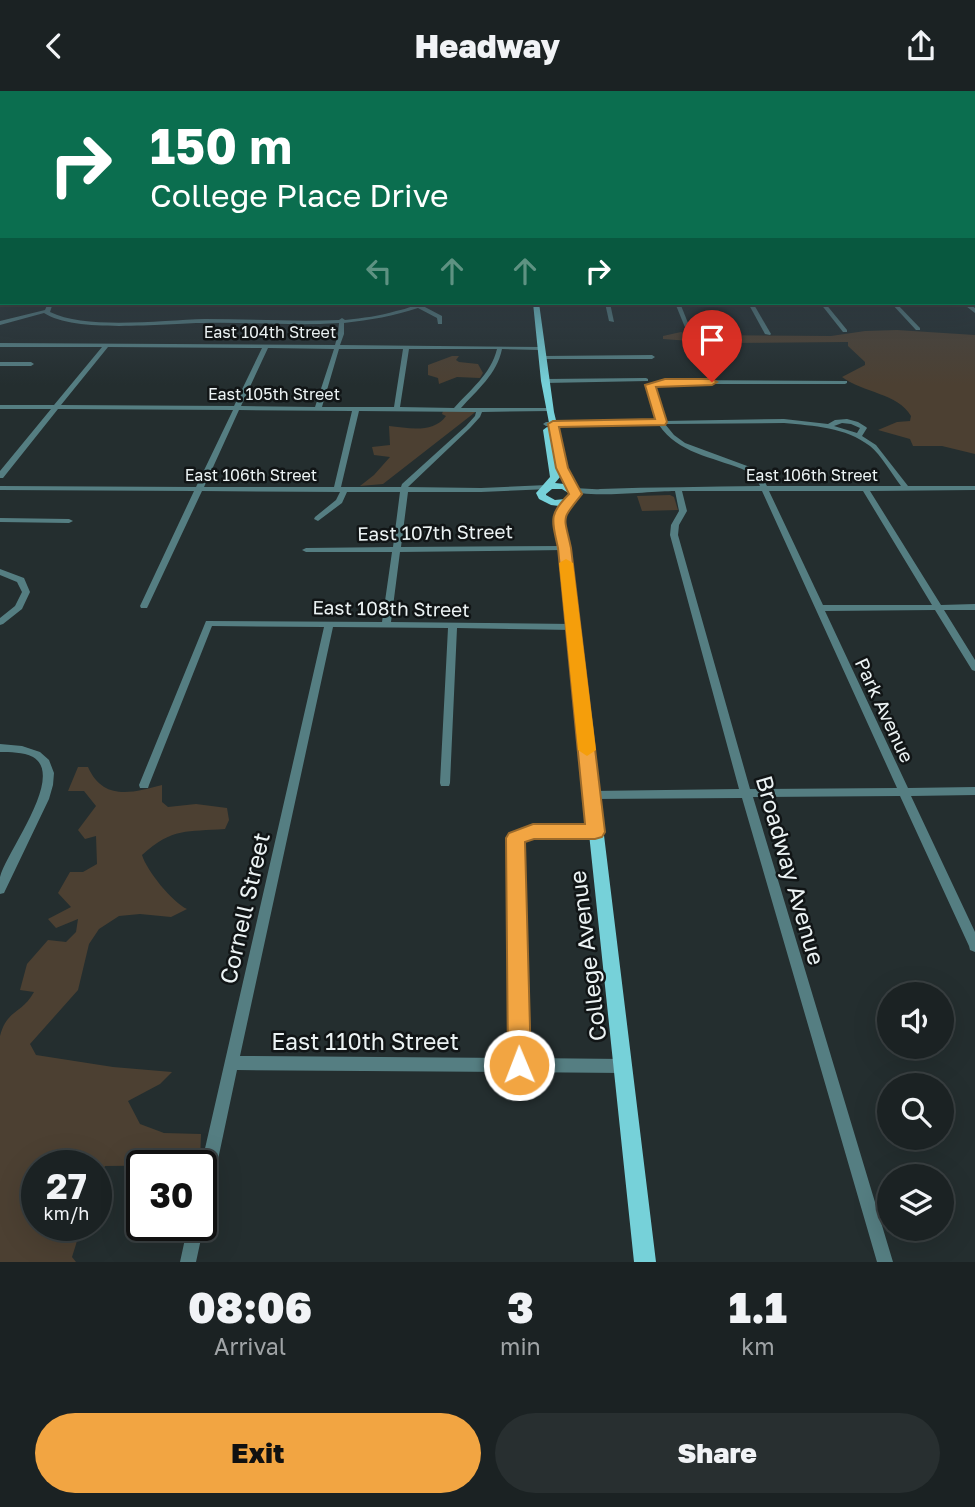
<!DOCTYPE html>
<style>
body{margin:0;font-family:"Golos Text",sans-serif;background:#282f30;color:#f1f3f6;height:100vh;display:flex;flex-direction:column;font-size:26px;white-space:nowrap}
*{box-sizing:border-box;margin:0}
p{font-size:23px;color:#a0a4a6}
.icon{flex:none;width:38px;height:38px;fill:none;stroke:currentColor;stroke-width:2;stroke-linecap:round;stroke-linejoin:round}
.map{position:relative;height:1171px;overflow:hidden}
.panel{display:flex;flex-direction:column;background:#1b2223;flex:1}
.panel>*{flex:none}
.hud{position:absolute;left:0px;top:0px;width:976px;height:214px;box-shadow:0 7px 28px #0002,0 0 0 2px #393f41;background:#0b6e4f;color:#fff;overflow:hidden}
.fabs{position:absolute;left:877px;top:891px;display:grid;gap:14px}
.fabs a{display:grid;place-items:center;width:77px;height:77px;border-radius:50%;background:#1b2223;box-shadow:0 7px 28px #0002,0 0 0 2px #393f41;font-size:35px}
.speed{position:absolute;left:21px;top:1059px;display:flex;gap:14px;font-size:35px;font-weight:700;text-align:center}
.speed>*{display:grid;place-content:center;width:91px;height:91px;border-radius:50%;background:#1b2223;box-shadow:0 7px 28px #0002,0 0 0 2px #393f41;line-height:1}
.speed small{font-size:18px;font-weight:400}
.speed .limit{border:4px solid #111;border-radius:10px;background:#fff;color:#111}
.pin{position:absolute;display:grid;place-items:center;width:60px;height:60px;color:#fff;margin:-72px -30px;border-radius:50% 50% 50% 0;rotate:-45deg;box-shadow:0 0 7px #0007}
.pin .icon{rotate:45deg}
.me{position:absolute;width:77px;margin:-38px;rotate:359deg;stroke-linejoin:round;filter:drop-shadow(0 0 5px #0008)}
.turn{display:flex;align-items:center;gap:24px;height:147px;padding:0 35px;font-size:32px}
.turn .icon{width:91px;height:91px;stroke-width:2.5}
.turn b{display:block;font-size:49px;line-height:60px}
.lanes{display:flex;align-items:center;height:66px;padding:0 35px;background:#0003;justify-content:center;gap:35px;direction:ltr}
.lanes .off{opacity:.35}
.eta{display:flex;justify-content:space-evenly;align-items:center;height:119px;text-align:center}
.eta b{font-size:42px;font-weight:800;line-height:49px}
.primary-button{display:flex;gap:14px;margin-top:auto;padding:14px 35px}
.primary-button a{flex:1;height:80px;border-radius:42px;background:#f2a542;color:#111;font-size:28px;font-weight:800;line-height:80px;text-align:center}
.primary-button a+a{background:#282f30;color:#f1f3f6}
header{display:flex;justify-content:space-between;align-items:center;height:91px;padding:0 35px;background:#1b2223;font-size:32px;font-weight:800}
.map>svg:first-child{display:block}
</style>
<header><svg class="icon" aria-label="back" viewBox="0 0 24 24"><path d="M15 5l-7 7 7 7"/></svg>Headway<svg class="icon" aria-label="share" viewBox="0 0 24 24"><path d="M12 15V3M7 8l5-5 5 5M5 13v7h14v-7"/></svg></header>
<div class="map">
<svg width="975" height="1171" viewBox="0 0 975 1171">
<rect width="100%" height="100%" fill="#242e2f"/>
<g fill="#4c4032">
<path d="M897,239l78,5v119l-33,-8h-29l-3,-7 -32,-9 19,-8 13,-1 1,-5c-13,-23 -48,-23 -69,-39l23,-12v-3l-17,-16v-4l-130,1 -55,-4v-3l18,-4 16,3 134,1 34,-5z"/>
<path d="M452,265h7l-3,4 3,2 19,2 5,9 -3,5 -23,-1 -18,7 -1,-6 -10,-3v-10z"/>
<path d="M478,319l-95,74 -23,2 14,-11 16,-18 -16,-2 -2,-8 18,-2 -1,-19c19,2 44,8 57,-10l-4,-2 1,-3z"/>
<path d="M670,404l4,2 4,13 -36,1 -5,-15z"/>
<path d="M78,676h10c15,34 44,26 74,18v17l6,5 28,-3 31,4 2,12 -4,9c-38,3 -52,-2 -83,26 5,16 30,47 45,54l-16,8 -31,-3 -21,2 -20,13 -10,15 -11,46 -48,54 6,11 77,12 59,5 -12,12 -32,17 12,23 24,9 37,1 -1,31 -95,1 -9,19v-20h-59v60h45l-10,32 4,5h-76v-226c7,-27 22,-22 34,-44l-14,-2 7,-26 21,-24 18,2 10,-10 2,-13 -22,9 -8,-9 23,-12 -13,-14 12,-21h13l14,-8 -1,-28 -11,3 -7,-9 18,-24 -12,-15h-16z"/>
</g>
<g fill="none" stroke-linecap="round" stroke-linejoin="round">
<g fill="#557e82" fill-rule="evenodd">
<path d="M48,212h5l-3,9c36,18 113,8 155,7 45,0 89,3 134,1l3,-2 3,2c18,-2 35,-4 51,-9 12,-2 22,-8 33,-8l-6,3 19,10v8h-4l-1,-6 -19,-10c-24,8 -48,12 -74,15v11l-4,11 203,2v2l-2,1 -39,-1c-5,25 -25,41 -41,59h87l2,1v2l-68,1 -2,5 -10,11 -62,59 73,1 66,-3h3v4l-69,3h-73l-7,55 163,-1 4,2 -4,2 -164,2 -9,70 182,2 5,3 -5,3 -116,-2 -7,155 -1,3h-8l-1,-3 8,-155 -115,-1 -93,429 272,2 -2,-220 2,-3 20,-8 63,1 4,1 2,3 -2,3 -4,1 -62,-1 -11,5 4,218 98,1 5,2 2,5 -2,5 -5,2 -387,-3 -28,132 -2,6 -6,2v-44l123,-539 -112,-1 -63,159 -1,3h-8l-1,-3 67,-164 176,1 10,-70h-86l-4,-2 4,-2 87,-1 7,-55h-53l-5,11 -24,18 -4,-2 1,-2 21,-17 4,-8 -138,-1 -54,115 -1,2h-6l-1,-2 54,-115 -194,-1v-4l196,1 37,-77 -175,-1 -55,69h-3v-7l51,-62h-51v-4h54l48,-58h-102v-4l335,2 3,-11 1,-11c-45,3 -90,-1 -135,0 -39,0 -128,11 -160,-10l-44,12v-4l45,-11zM108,256l154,1 -28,58 -173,-1zM268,257l66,1 -19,58 -74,-1zM339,258h64l-9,58h-72zM409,258h88c-6,25 -27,41 -43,59l-54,-1zM239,319l113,1 -18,76h-130zM359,320l117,1 -1,4 -9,10 -64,58 -1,3h-60z"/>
<path d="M605,212h5l4,19 -5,-1z"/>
<path d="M675,212h5l14,35 -5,-1z"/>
<path d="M748,212h5l18,31 -1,1 -5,-1z"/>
<path d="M820,212h5l22,27v2h-4z"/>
<path d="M891,212h5l24,25v2h-4z"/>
<path d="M962,212h6l7,5v5z"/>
<path d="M542,265l110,-1 3,2 -3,2h-112l-1,-1z"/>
<path d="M0,271h31l3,2 -3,2h-31z"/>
<path d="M646,287l2,1v2l-103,2 -3,-2 3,-2z"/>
<path d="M665,289l182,1v2l-2,1h-180l-11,2 -2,2 6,22 6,11 120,-2 44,5 7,-4 12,-1 11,3 8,5 1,1 -5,8 14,9 32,41h67v4l-105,1 71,114 34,-1v6h-31l31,50v11l-3,-1 -37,-60 -110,1 83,177 67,-1v8l-64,1 64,136v20l-5,-2 -1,-4 -69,-150 -147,1 140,465h-16l-135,-464 -150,1 -4,-1 -2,-3 2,-3 4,-1 147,-2 -69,-254 1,-10 8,-14 -4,-20c-24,0 -89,8 -107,-1 9,-4 22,0 32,-1 54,-2 107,-2 160,-3 -4,-9 -9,-13 -18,-17 -30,-12 -64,-16 -83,-44l-113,1 -3,-2 3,-2 111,-1 -5,-11 -6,-22 4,-5zM784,332c30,3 61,4 86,23 11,9 22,28 31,40h-134l-9,-16 -73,-27 -11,-8 -9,-11zM842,332l9,1 9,4 -3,5 -23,-7zM682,400h80l135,297 -147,1 -72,-254 1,-10 8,-14zM769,400h94l69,114h-109z"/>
<path d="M0,427l69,1 4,2 -4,2 -69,-1z"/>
<path d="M0,478l24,9 6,14 -8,17 -19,15 -3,1v-7l15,-12 7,-14 -5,-10 -17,-7z"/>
<path d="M0,653l22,2 18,6 9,8 5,13 -1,12 -4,14 -45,94 -4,1c0,-5 0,-12 0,-17 6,-25 66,-101 33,-120 -10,-5 -23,-5 -33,-5z"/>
<path d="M201,1128l3,6 -8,37h-16l8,-37h13z"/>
</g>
<path fill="#76d1d9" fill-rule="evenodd" d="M533,212h6l15,109 15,62 11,20c-21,25 -18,21 -11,54l87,714h-22l-75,-714c-3,-14 -10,-30 0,-42l-8,-1 -12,-6 -3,-6 14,-16 -7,-47 4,-3 3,1 -9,-47zM557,372l7,21 -9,-1 5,-6zM552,398h10l8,5 -5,5 -10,1 -9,-5v-1z"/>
</g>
<linearGradient id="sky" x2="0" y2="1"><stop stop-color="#14191a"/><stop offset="0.44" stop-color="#3f4c58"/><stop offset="1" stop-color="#3f4c58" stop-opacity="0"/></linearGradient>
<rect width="975" height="294" fill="url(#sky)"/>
<path fill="#f2a542" stroke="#9d6b2b" stroke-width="2" d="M665,288h47l5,3 -5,3 -56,2 11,35 -2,3 -106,2 9,41 14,26c-22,27 -18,21 -11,54l34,284 -3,5 -7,2h-61l-9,3 6,223 -3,8 -9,3 -8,-3 -3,-8 -2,-227 3,-5 24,-9h52l-27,-276c-6,-28 -10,-33 11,-54l-13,-26 -8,-44 5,-3 102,-2 -10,-34z"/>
<path fill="#f59e0b" d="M566,468l7,4 23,187 -9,6 -9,-6 -19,-187z"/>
<g text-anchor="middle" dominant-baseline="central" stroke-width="5" stroke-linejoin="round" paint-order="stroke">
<g font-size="16" fill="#ecf3f4" stroke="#111516">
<text x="270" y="241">East 104th Street</text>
<text x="274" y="303">East 105th Street</text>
<text x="251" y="384">East 106th Street</text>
<text x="812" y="384">East 106th Street</text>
</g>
<g font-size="19" fill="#ecf3f4" stroke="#111516">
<text transform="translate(435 441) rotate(-1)">East 107th Street</text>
<text transform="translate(391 517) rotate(1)">East 108th Street</text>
<text transform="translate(885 619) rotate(65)">Park Avenue</text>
</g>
<g font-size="23" fill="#ecf3f4" stroke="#111516">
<text transform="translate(791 779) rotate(74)">Broadway Avenue</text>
<text transform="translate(244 817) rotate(-77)">Cornell Street</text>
<text transform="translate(587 865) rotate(-97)">College Avenue</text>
<text x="365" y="950">East 110th Street</text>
</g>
</g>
</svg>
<div class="fabs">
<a><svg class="icon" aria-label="sound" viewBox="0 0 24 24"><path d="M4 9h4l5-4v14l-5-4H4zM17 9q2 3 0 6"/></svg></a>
<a><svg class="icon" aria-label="search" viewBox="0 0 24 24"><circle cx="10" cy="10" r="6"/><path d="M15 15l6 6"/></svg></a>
<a><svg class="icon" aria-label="layers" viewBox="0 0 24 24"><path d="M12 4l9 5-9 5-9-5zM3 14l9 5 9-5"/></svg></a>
</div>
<div class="speed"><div>27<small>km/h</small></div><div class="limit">30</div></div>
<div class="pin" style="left:712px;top:291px;background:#d93025"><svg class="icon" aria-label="arrive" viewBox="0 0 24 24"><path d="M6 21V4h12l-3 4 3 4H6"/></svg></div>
<svg class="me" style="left:519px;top:974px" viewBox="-20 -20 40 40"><circle r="17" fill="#f2a542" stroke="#fff" stroke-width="3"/><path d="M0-11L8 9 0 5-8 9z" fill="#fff"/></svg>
<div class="hud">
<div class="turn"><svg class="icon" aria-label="right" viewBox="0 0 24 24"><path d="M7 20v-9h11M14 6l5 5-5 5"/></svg><div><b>150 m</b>College Place Drive</div></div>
<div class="lanes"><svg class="icon off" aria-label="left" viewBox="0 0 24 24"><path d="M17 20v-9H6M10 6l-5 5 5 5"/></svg><svg class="icon off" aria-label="ahead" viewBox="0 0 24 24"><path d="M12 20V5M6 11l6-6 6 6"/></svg><svg class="icon off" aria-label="ahead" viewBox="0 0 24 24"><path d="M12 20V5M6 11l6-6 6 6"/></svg><svg class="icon" aria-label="right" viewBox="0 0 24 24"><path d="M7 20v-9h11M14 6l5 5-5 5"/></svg></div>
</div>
</div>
<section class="panel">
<div class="eta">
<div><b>08:06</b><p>Arrival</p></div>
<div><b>3</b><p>min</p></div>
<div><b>1.1</b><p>km</p></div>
</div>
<div class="primary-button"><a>Exit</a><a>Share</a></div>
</section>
